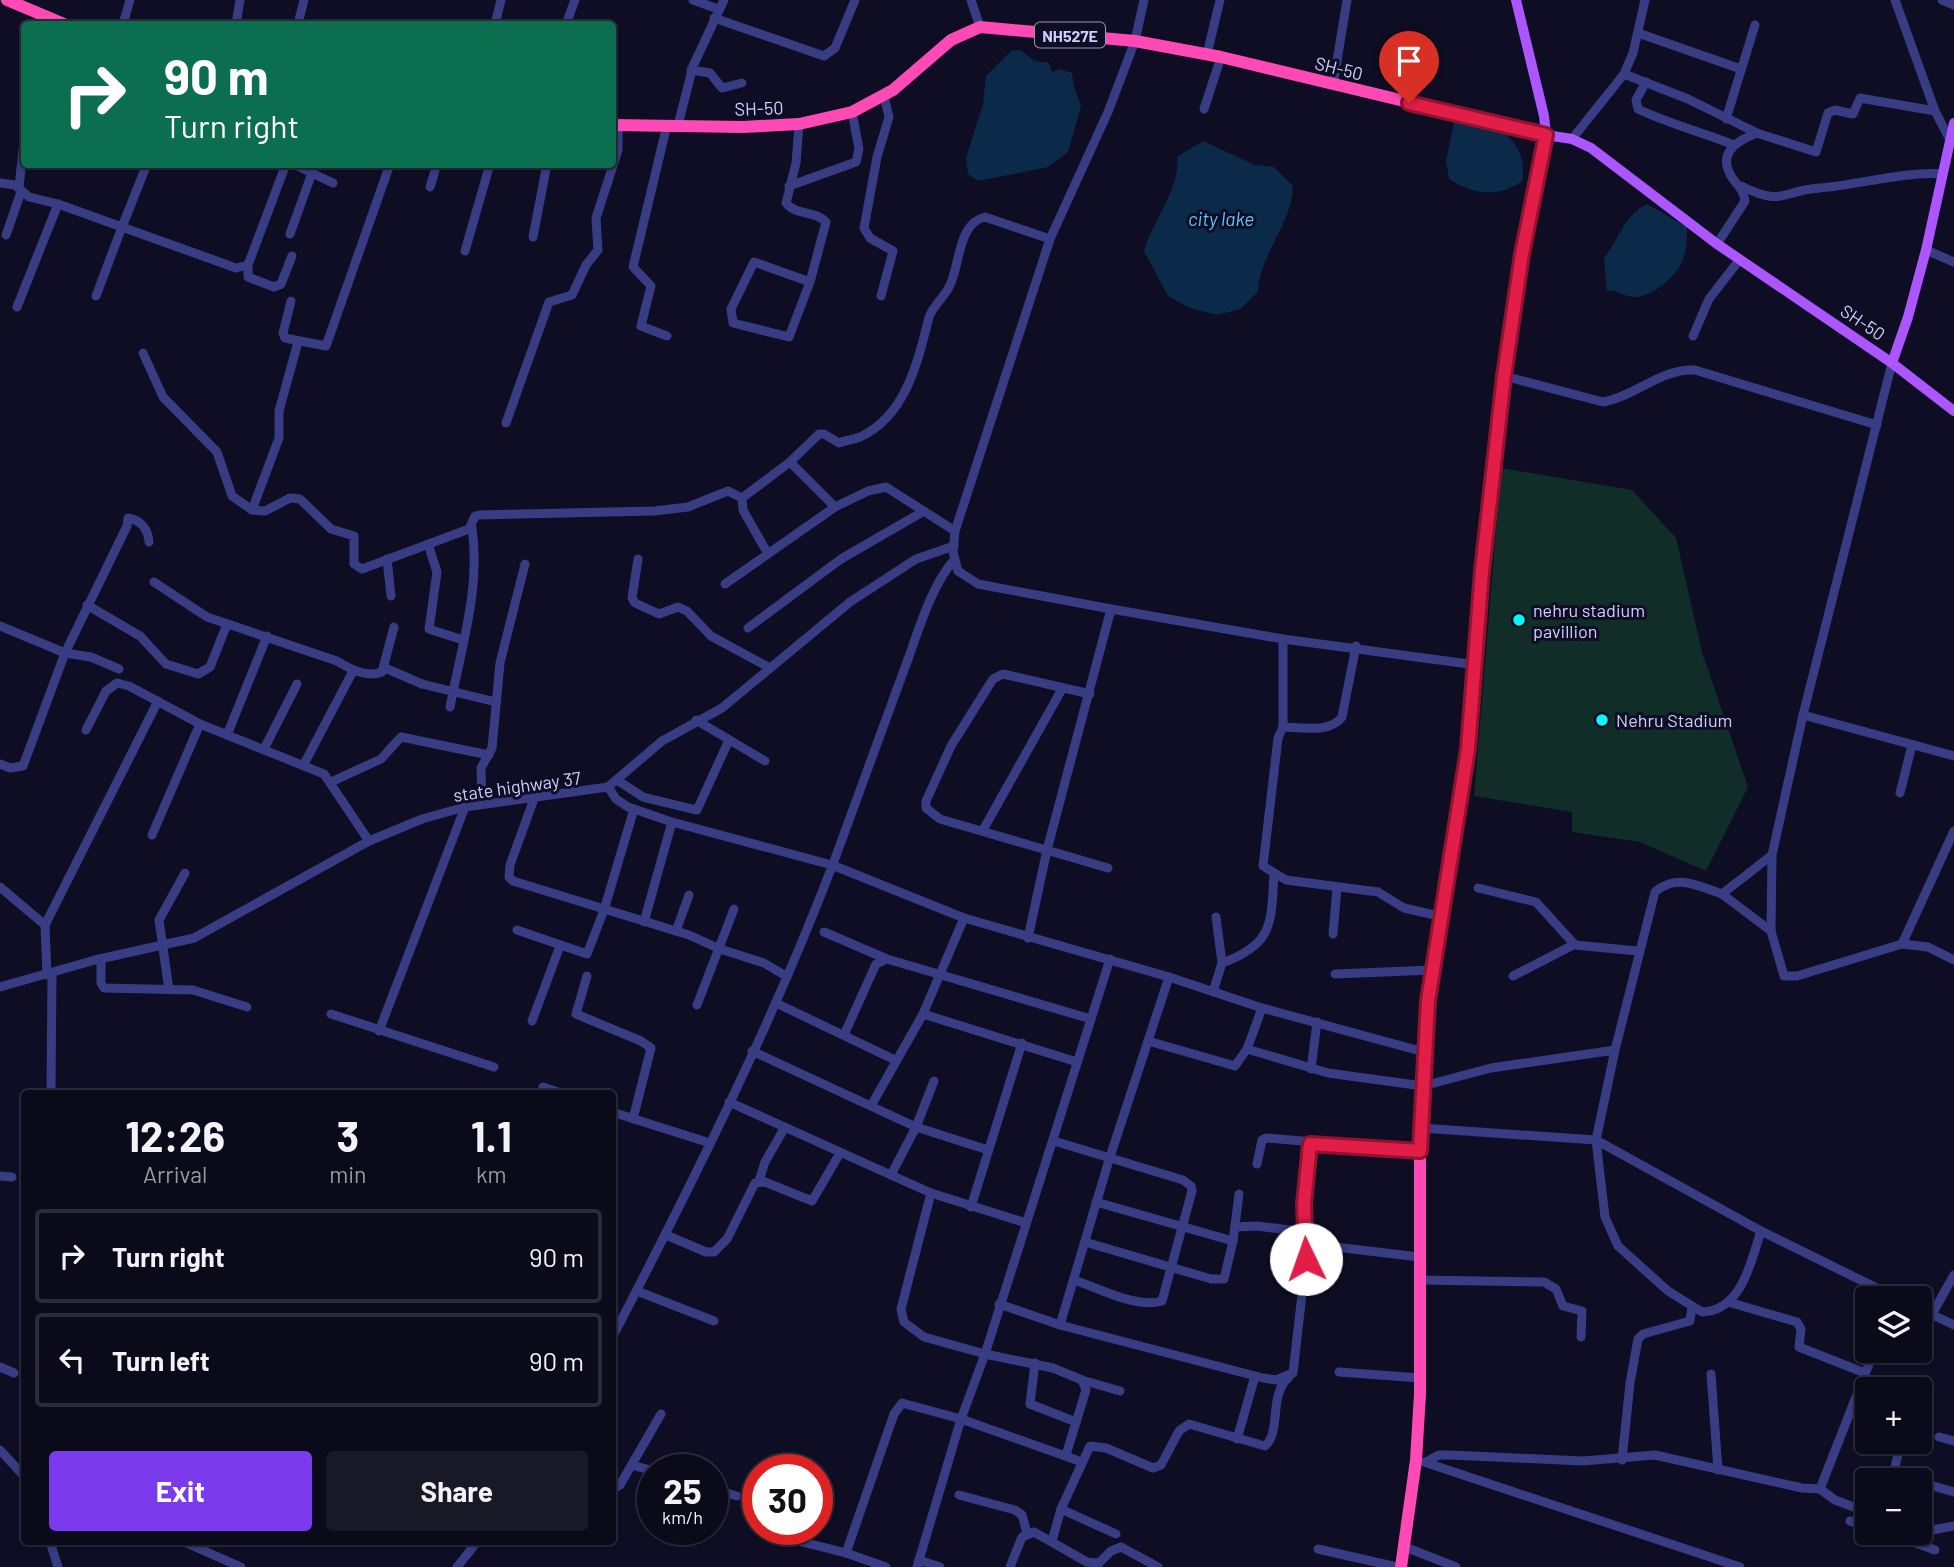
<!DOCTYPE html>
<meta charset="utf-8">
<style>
body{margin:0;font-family:Barlow,sans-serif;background:#181827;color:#f1f3f6;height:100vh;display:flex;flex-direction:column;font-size:26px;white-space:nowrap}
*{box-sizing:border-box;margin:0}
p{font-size:23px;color:#999aa2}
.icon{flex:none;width:38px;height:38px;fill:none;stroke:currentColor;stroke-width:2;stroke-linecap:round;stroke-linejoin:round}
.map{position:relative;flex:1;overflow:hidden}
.drawer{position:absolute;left:21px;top:1090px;width:595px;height:455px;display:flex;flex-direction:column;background:#0a0a1a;border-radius:7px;box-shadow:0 2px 5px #0004,0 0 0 2px #2a2b39}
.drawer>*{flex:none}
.guide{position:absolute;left:21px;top:21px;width:595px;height:147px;border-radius:7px;box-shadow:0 2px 5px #0004,0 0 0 2px #2a2b39;background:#0b6e4f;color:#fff;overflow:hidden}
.buttons{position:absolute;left:1855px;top:1286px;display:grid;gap:14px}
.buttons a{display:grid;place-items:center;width:77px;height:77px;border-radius:7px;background:#0a0a1a;box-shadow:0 2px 5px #0004,0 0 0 2px #2a2b39;font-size:35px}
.speed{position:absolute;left:637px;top:1454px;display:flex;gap:14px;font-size:35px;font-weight:700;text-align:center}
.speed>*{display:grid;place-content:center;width:91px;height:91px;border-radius:50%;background:#0a0a1a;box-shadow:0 2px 5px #0004,0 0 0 2px #2a2b39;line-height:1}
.speed small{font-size:18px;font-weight:400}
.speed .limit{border:10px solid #d22;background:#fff;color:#111}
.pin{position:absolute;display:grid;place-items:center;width:60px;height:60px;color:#fff;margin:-72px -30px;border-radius:50% 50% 50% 0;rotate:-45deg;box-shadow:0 0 7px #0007}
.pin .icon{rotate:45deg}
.me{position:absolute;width:77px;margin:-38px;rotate:357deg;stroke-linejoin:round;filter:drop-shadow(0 0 5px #0008)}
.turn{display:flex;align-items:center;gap:24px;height:147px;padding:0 28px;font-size:32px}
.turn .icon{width:91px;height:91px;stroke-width:2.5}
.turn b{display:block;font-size:49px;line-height:60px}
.eta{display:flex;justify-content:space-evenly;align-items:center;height:119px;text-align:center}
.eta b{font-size:42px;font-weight:700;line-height:49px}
.button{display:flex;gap:14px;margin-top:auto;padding:14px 28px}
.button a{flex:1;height:80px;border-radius:7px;background:#7c3aed;color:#fff;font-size:28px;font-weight:700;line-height:80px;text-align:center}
.button a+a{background:#181827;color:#f1f3f6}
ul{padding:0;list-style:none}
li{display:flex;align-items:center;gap:21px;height:94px;margin:0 14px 10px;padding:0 14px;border:4px solid #2a2b39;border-radius:7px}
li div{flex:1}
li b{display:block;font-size:26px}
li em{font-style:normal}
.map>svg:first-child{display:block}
</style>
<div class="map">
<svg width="1954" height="1567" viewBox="0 0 1954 1567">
<rect width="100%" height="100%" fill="#0e0d23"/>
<path fill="#102d28" d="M1501,468l131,22 44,48 26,114 46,135 -42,84 -66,-29 -68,-10v-20l-98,-16z"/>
<g fill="#0b2a49">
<path d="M1020,50l15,11 14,2 3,9 7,-3 13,4 2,14 7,19 -13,46 -20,15 -70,14 -10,-7 -2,-16 17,-54 3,-28 25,-25z"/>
<path d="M1454,122c9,2 20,0 28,1 28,6 46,31 40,58 -23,17 -49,14 -73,-2l-3,-18z"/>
<path d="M1203,141l52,24 19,2 19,19c-1,39 -34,68 -35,106l-18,17 -23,6 -27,-7 -22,-12 -24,-45c9,-30 37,-64 33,-94z"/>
<path d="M1647,204l40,23c0,11 0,21 -4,32 -5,17 -32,39 -50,38 -10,-1 -15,-8 -26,-6l-3,-33c15,-18 19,-42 43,-54z"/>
</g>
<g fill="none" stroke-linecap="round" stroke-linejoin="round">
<g stroke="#373c83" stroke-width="9">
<path d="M693,0l25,9"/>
<path d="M971,0l9,27"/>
<path d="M1144,0l-9,41 -27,71 -58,127 -95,292 -2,21 5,19 20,13 133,25 172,30 193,26"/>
<path d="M1895,0l40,111 14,27h4"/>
<path d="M1942,0l12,5"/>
<path d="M714,18l110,38 11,-8 20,-48"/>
<path d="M123,24l7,-24"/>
<path d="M236,24l4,-24"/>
<path d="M298,24l6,-24"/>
<path d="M495,24l6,-24"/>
<path d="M566,24l9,-24"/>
<path d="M1638,33l103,36"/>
<path d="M1207,54l13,-54"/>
<path d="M691,70l19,3 12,15 20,-5"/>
<path d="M1624,74l64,25 69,34c-16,6 -38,17 -28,39 5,12 14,14 16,29l-28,43"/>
<path d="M1646,82l-10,18 2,9c31,15 64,23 96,36"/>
<path d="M1333,85l14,-85"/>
<path d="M1204,109l17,-52"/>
<path d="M1726,119l29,-94"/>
<path d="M799,124l-3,39 -10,40c10,13 29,7 40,19l-16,60 -56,-20 -23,47 2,14 56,14 21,-55"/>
<path d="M667,125l-34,142 18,19 -10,40 26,10"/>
<path d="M678,125l15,-59 31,-66"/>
<path d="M1757,133l59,19 12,-39 7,-3 18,4 7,-16 75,13"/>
<path d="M1572,139l52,-65 9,-21 12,-53"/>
<path d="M293,164l40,19"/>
<path d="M0,183l15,2 14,12 29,7 -41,103"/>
<path d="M789,186l67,-24 3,-13 -7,-37"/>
<path d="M1741,186c43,21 39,5 78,2 41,-3 83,-17 124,-14"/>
<path d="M19,187l5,-45"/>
<path d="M430,187l7,-23"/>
<path d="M58,204l64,23 25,-63"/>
<path d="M290,234l22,-61"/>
<path d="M6,235l15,-43"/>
<path d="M533,237l14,-73"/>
<path d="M1926,250l28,12"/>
<path d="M465,251l25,-87"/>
<path d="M248,265v12l26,10 7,-3 11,-28"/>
<path d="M96,296l26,-69 114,41 12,-3 38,-101"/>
<path d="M881,296l12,-45 -23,-13 -6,-10 13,-71 12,-40 -5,-21"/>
<path d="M291,301l-8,32 2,5 41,8 64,-182"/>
<path d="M1693,336l16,-37 31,-40"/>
<path d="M143,353l20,44 54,55 15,44 20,14 13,1 25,-13 10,1 31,30 23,7v28l8,5 107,-40 6,-13 4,-1 175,-4 34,-4 40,-16 14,7 48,-36 29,-28h5l15,9c7,-3 14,-3 21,-6 46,-21 58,-76 69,-120 5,-12 13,-18 19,-28 13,-21 8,-65 37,-72l65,22"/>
<path d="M1504,376l99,26c33,-6 58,-34 92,-32l182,55"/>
<path d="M506,423l43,-121 23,-7 14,-30 12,-15 -2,-32 22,-68v-25"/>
<path d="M790,462l45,45 33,-16 18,-4 69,44"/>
<path d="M742,498l1,12 25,44"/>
<path d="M252,510l27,-72v-27l19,-69"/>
<path d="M428,544l9,28 -8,57 34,11"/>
<path d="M387,559l4,37"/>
<path d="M638,559l-6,39 3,5 24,11 19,-7 9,4 24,25 59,32"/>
<path d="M154,582l53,35 130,44c13,8 30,17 45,11l12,-45"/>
<path d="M725,584l110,-77"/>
<path d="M87,605l53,31 26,28 32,10 12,-7 17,-43"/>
<path d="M0,626l65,27 26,4 28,12"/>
<path d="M748,628l93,-69 83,-48"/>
<path d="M1283,639v88l-5,11 -15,128 23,14 92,12 26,16 35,8"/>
<path d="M385,668l37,16 74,18"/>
<path d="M1090,694l-87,-20 -10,5 -42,67 -25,55v7l14,11 168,49"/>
<path d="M450,707c11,-59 31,-119 22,-179"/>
<path d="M1803,715l151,41"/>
<path d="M696,720l69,41"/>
<path d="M1283,727c19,0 46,7 59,-10l14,-71"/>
<path d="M86,730l20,-39 11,-8 12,3 71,38 124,50 45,67"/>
<path d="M227,735l40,-99"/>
<path d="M264,749l33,-65"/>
<path d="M0,764l10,4 13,-2 42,-113 62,-127 1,-8c13,2 20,11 21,24"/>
<path d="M304,764l49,-93"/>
<path d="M617,780l26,17 54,13 32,-70"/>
<path d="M331,782l50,-23 20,-22 88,18"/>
<path d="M608,787l8,12 12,8 44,15 160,43 132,53 205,59 93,31 162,44"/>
<path d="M1900,793l12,-48"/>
<path d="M535,796l-25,69 -1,12 4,4 176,54 31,14 44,14 22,13"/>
<path d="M482,804l-1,-36 11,-20 8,-85 25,-99"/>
<path d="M983,830l79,-141"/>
<path d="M152,835l48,-111"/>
<path d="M1772,855l-1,76 13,45h13l105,-32 26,3 26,13"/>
<path d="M0,887l45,38 2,50"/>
<path d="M1478,888l58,14 39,43 63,6"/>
<path d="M1722,894l49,37"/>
<path d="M1216,917l6,46"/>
<path d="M644,922l28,-100"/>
<path d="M45,925l113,-224"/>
<path d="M517,930l70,24 17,-44 30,-101"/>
<path d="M676,931l13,-36"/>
<path d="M824,932l63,27 204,60"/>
<path d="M1333,934l4,-46"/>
<path d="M1028,938l19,-88 64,-241"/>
<path d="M1902,944l52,-113"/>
<path d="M101,959v24l3,5 89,2 54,17"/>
<path d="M1335,974l97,-4"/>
<path d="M587,976l-11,38 65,27 10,7 -18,71"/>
<path d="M1513,976l62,-32"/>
<path d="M0,987l95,-27 99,-22 175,-97 53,-22 43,-12 143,-20 54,-46 60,-33 128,-106 66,-43 38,-13"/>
<path d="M169,990l-10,-70 26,-47"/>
<path d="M1213,992l9,-29c52,-19 49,-40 52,-89"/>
<path d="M776,1003l119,57"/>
<path d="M697,1005l37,-96"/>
<path d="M331,1014l163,53"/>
<path d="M923,1014l154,48"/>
<path d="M532,1021l28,-75"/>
<path d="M379,1031l86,-224"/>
<path d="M844,1035l32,-71 11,-5"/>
<path d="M1148,1041l87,25 12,-17 15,-41"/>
<path d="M1247,1049l81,24 95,13 68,-18 124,-18"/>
<path d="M752,1051l164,76 72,23"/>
<path d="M1311,1069l6,-47"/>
<path d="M543,1087l21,7"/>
<path d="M51,1094l1,-121"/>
<path d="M729,1102l202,91 95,30"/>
<path d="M872,1104l51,-90 41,-96"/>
<path d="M612,1112l98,31"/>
<path d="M1421,1128l175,12 165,91 136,67"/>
<path d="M1054,1141l129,39 8,6 1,5 -30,110c-26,8 -63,-13 -88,-21"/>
<path d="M1257,1164l5,-24 4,-2 154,13"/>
<path d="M891,1175l25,-48 18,-46"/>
<path d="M0,1176l12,1"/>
<path d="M759,1181l6,-19 20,-35"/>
<path d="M931,1193l-30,116 3,13 20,15 61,17 68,14 29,12 4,10 -20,65"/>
<path d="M1096,1202l137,39"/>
<path d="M971,1207l51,-164"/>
<path d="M1235,1227l22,-1 48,6 22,14 92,11"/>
<path d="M1761,1231c-10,30 -19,80 -59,81l-34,-21 -50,-45 -13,-29 -9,-77 19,-90 40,-158c21,-19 43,-6 67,2l50,-39 31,-140 89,-352"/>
<path d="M666,1235l40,17h8l13,-13 28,-56 10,-1 47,19 28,-48"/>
<path d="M1085,1242l126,37h13l9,-38 6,-47"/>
<path d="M1419,1280l125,2 12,7 7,17 19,5 -1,26"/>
<path d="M637,1291l77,30"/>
<path d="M1728,1302l69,20 4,7 -2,18 66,26"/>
<path d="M999,1304l61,21 203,53 13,2 17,-7 13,-114 -2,-55 6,-60"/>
<path d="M1920,1309l34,16"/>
<path d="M1932,1314l22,-39"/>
<path d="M1060,1325l49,-165 60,-183"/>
<path d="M612,1338c80,-154 159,-312 221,-474 24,-65 47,-129 71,-194 14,-36 25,-81 50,-110"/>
<path d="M1035,1363l-5,41 46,18"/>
<path d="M0,1367l14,6"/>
<path d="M1339,1372l81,6"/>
<path d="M1711,1374l7,96"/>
<path d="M1082,1380l38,11"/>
<path d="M1850,1412l17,6"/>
<path d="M1939,1437l15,4"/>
<path d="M1237,1439l18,-63"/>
<path d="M1901,1442l-6,25 6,13"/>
<path d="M0,1450l24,26"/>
<path d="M1622,1460l8,-77 8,-44 5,-5 47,-13 2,-15"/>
<path d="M1424,1462l316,105"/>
<path d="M1426,1462l13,-7h12l132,6 72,-6 147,33 18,1 54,-138"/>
<path d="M632,1465l21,6"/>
<path d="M1933,1486l21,6"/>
<path d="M712,1489l25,7"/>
<path d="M1820,1489l15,11 32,12"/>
<path d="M612,1490l8,-5 41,-71"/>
<path d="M959,1495l56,15 7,5 5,18"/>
<path d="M1061,1509l55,25"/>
<path d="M1920,1513l12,17 22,-4"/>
<path d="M1850,1521l17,6"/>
<path d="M759,1531l87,22 40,14"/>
<path d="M1888,1533l47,17"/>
<path d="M1052,1541l9,-32 29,-63 16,2 47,20 8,-3 18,-34 10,-7 76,22c17,-15 3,-51 24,-69"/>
<path d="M50,1542l8,25"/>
<path d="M184,1542l57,25"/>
<path d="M1405,1547l51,20"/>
<path d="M1318,1549l79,18"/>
<path d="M846,1553l48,-139 8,-11 59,16 121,43"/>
<path d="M919,1560l21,7"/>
<path d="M457,1567l20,-25"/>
<path d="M917,1567l44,-148 24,-65 125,-395"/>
<path d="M1010,1567l12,-30 12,-5 53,30 12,1 12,-12 10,-4 37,20"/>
</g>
<g stroke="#ac56ff" stroke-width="10">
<path d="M1516,0l28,116 2,19 26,4 19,9 126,96 175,119 62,48"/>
<path d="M1892,363l16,-46 18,-67 28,-127"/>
</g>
<g stroke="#ff4ab5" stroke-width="12">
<path d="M7,0l57,24"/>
<path d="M612,125l131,2 56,-3 53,-12 41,-22 58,-50 29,-13 155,14 86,16 325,78 -24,119 -18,122 -22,195 -14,178 -40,252 -8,150v243l-4,66 -15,107"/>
</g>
</g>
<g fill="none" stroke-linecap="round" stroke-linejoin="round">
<defs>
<path id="route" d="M1306,1259l-2,-55 6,-60 110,7 8,-150 40,-252 14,-178 22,-195 18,-122 24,-119 -137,-32"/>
</defs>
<use href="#route" stroke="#92132f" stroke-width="18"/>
<use href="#route" stroke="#e11d48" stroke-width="12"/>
</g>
<g fill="#00faf6" stroke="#0e0d23" stroke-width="2.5">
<circle cx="1519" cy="620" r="7"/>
<circle cx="1602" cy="720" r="7"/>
</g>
<g text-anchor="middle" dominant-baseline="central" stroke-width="6" stroke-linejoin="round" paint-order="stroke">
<rect fill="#0e0d23" stroke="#9595bd" stroke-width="2" x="1035" y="22.5" width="70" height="25" rx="5"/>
<g font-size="16" font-weight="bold" fill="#cfcfff">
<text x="1070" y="35">NH527E</text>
</g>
<g font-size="18" fill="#cfcfff" stroke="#0e0d23">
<text transform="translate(1339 68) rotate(14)">SH-50</text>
<text transform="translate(759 108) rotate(-2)">SH-50</text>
<text transform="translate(1863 322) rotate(34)">SH-50</text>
<text transform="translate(517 786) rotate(-8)">state highway 37</text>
</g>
<g font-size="18" fill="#cfcfff" stroke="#0e0d23" text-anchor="start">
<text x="1533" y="610">nehru stadium<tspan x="1533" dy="21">pavillion</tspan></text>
<text x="1616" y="720">Nehru Stadium</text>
</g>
<g font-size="19" font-style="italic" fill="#5dc6ff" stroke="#0e0d23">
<text x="1221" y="218">city lake</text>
</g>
</g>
</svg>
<div class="buttons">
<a><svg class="icon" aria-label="layers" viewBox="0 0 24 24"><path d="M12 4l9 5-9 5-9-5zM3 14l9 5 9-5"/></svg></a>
<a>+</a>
<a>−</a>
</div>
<div class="speed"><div>25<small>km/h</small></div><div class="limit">30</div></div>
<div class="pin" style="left:1409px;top:103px;background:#d93025"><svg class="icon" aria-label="arrive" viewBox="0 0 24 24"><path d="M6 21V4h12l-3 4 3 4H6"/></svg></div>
<svg class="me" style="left:1306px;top:1259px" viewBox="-20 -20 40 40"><circle r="19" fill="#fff"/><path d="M0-13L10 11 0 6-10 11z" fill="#e11d48"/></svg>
<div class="guide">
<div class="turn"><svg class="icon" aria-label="right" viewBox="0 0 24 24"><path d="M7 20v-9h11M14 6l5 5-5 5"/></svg><div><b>90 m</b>Turn right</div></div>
</div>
<section class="drawer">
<div class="eta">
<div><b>12:26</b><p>Arrival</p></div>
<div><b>3</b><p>min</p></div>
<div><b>1.1</b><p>km</p></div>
</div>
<ul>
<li><svg class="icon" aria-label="right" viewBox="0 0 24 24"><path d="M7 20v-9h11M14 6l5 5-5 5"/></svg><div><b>Turn right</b></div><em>90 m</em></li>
<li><svg class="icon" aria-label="left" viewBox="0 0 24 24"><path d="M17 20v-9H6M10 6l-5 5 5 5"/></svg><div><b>Turn left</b></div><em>90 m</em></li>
</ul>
<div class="button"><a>Exit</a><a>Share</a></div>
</section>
</div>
